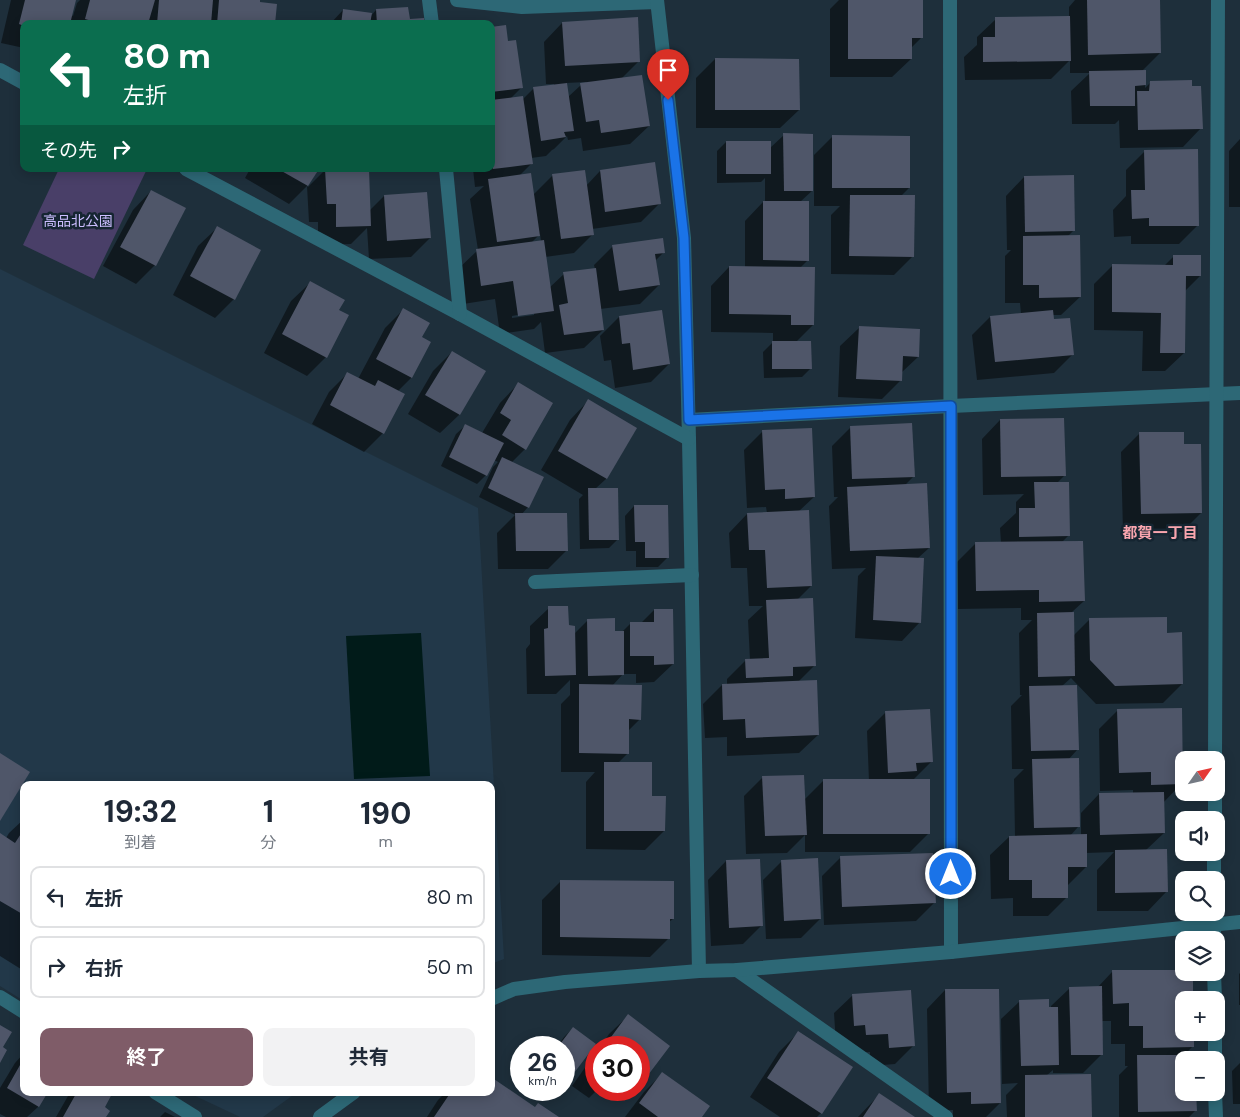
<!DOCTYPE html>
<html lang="ja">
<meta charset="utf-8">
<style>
body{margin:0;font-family:"DM Sans","Noto Sans JP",sans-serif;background:#f2f2f3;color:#1f2937;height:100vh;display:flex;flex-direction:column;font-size:19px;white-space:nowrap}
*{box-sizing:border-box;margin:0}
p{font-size:16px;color:#747a83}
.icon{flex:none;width:28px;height:28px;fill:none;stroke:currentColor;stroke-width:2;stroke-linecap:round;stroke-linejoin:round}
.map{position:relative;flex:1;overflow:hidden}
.drawer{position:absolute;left:20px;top:781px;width:475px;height:315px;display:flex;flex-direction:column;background:#fff;border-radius:10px;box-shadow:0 2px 12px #0003}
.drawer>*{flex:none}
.hud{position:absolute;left:20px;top:20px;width:475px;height:152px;border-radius:10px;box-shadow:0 2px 12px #0003;background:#0b6e4f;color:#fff;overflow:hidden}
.needle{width:32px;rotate:56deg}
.buttons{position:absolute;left:1175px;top:751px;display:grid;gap:10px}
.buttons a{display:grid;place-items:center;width:50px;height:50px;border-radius:10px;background:#fff;box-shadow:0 2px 12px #0003;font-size:25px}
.speed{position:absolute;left:510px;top:1036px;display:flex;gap:10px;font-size:25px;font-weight:700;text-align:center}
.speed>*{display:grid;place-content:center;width:65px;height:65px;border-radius:50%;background:#fff;box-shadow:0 2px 12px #0003;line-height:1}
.speed small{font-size:12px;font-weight:400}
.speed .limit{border:8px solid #d22;background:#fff;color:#111}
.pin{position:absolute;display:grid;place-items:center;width:42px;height:42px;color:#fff;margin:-51px -21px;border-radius:50% 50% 50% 0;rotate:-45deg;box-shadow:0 0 5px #0007}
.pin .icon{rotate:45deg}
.me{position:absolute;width:55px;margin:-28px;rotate:0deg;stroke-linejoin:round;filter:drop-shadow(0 0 4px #0008)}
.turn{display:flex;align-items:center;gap:18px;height:105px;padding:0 20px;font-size:22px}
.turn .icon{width:65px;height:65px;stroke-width:2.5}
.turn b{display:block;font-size:35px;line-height:42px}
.then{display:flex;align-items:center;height:48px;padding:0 20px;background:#0003;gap:10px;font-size:19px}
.eta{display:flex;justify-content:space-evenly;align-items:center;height:85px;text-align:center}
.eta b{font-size:30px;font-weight:700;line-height:35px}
.cta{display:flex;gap:10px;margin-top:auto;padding:10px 20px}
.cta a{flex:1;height:58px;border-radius:10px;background:#7f5c68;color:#fff;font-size:20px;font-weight:700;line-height:58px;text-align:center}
.cta a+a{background:#f2f2f3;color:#1f2937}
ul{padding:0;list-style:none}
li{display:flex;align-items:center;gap:15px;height:62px;margin:0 10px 8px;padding:0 10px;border:2px solid #e0e1e3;border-radius:10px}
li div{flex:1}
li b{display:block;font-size:19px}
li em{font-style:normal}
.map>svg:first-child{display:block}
</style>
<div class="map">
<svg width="1240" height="1117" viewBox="0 0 1240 1117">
<rect width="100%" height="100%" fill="#1e2f3b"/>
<g fill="#223849">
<path d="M0,269l478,239 26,451 -13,5v-179h-467v216l-24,-15z"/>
<path d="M189,1093v-1l107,1 -33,24h-23z"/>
</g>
<path fill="#493f68" d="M59,169h88l-53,110 -71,-34z"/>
<path fill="#011b19" d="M421,633l9,143 -76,3 -8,-143z"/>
<g fill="#0007" fill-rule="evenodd">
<path d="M11,0h64l-4,15 2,1 4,-13 3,-3h179v3l15,21h-250v24l-23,-5z"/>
<path d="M839,0h83l-1,38 -10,10v11l-19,18h-62v-68z"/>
<path d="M1075,0h84l1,53 -18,18h3v17l5,-5 41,4 10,41 -18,19 -63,1 -1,-28 -4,4h-43l-1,-33 19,-18h-20v-13l-19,19 -86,1 -1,-23 13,-12v-8l19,-18 73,-2v-10z"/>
<path d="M343,10l27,7 6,-7 33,11 14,3h-93z"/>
<path d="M562,23l77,38 -18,18 28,47 -19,18 -47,7 -2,-13 -13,2 -1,-4 -13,13 -2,1 -6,6 -15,2 1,5 -13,13 14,19 20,-20 33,11 14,-15 59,33 -18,18 -49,7 1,5 -19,19 -29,4 4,31 15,-14 31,-5 -1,-4 19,-19 51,6 -9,9 4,24 -19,19 -40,5 3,21 -19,18 -39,5 -4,-31 -7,7 -34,5 -5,-35 -32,5 -5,-35 20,-19 -8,-51 14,-13 -9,1 -2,-18h18v-141l16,15 15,44 -12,12h13l11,-11 20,-2v-2h-8l-2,-42zM586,82l1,2 -6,1 -13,12 -2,-14zM540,234l1,7 -10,2zM534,312v3l-22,3v-2z"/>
<path d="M715,59l84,51 -19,18h-84v-50z"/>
<path d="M784,135l29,55 -13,12 8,58 -8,8 13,57 -17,17 15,26 -9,9 -38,1 -1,-26 10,-10v-9l-62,-1v-46l18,-19h16v-46l18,-19h2v-24l-4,4 -44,1v-32l9,-9 44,6z"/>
<path d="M833,136l76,52 -9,9 13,59 -19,19 -63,-1v-59l9,-9h-26v-51z"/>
<path d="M1240,139v68h-11v-56z"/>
<path d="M1145,151l53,74 -19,19h-48v-8l-17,1 -1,-27 13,-14v-26z"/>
<path d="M250,169h67l-10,17 1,1 18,-18h42l1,42 15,-15 46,42 -19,19 -42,2 -2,-31 -16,16 -33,1v-23h-9l-2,-36 -18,18 -44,-26z"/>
<path d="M1024,177l50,53 -7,7 13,60 -19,18h-9l1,5 20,34 -19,19 -77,7 -5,-45 18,-18 31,-3 -1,-11h-15v-47l6,-6h-4l-1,-54z"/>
<path d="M151,191l4,74 -19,19 -33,-18 30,-56z"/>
<path d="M217,228l17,71 -19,19 -42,-23 25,-49z"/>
<path d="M1174,256l26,20 -15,15 -1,62 -19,18h-23l1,-40 -49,-1v-46l19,-19 51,1z"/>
<path d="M310,283l27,27 11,5 -22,42 -19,19 -43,-23 27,-52z"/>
<path d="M403,310l18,28 8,4 -18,36 -13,13 -15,42 -19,19 -52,-28 17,-32 19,-19 10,6 27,-51z"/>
<path d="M661,311l8,53 -18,18 -36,6 -4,-28 -7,1 -4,-25 19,-19z"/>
<path d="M859,328l59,29 -17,16v7l-19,19 -44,-2 2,-51z"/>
<path d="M452,352l32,20 -25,43 -19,18 -32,-19 25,-43z"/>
<path d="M518,384l7,65 -14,14 17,44 -7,8 46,35 -19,19h-50l-1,-36 18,-18 -36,-18 14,-30 5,-5 -4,-2 -8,15 -9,9 -36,-18 15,-32 10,-9 16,8 18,-30z"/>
<path d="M588,401l47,27 -29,51 -11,10 23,50 -9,9 -29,1 -1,-50 4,-4 -42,-25 29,-50z"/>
<path d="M1000,420l65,55 -8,8 12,52 -7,7 22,59 -12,11 1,24 16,-16 77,14 16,50 -19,19 -67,1 -25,-26 -9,8 15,64 -9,10 10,67 -8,9 11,-1v-22l18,-19h34v-4l-33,1 -1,-62 18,-18 65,72 -19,20 1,30 -18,17 20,42 -18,19h-51v-41l17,-18 -28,1v14l-19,19v11l-19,19h-35v-18l-22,1 -1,-44 19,-18h6l-1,-58 10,-10h-12l-1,-63 11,-11h-2l-1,-62 13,-13h-11v-12l-63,1 -1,-47 18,-18 26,-1 -1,-15 16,-15v-11l8,-8 -41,1 -1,-56z"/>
<path d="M851,427l63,49 -10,10 25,62 -12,11 3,63 -18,19 -47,-3 3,-62 8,-8 -34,1 -3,-63 9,-9h-4l-2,-51z"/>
<path d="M763,431l51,66 -16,15 13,74 -14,14 18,65 -17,17 20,53 -19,18 -72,3v-19l-22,1 -2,-34 19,-19h5v-6l19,-19h4l-2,-40 15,-14h-14l-2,-38h-16l-2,-35 18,-19 20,-1 -1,-6 -19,1 -3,-58z"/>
<path d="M1139,434l44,11 18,68 -19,19h-59l-2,-80z"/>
<path d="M634,506l34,51 -10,10h-22v-16h-10l-1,-35z"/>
<path d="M549,608l25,26 14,-14 26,12h8l8,-8 11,-1 13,-13 19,54 -19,18 -18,1v-9h-13l-11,12 28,33 -12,12v22l-10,10 46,68 -19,19 -59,-1v-67l9,-10h-34v-68l9,-9v-15l-14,14h-29l-1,-45 4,-5v-18z"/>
<path d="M886,712l45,50 -19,19 17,52 -19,19h-105v-17l-18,18 -41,1 -2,-58 18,-18 42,22 19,-19h46l-2,-50z"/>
<path d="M24,819v152l-24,-15v-122l6,4 3,-5z"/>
<path d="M840,858l94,45 -18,18 -92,4 -2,-49z"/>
<path d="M726,861l35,65 -18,18 -32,2 -3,-66z"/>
<path d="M782,861l38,58 -19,19 -35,1 -3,-59z"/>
<path d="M561,881l112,38 -4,3v16l-19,19 -108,-2v-55z"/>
<path d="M1112,972h72l8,28h-8v32l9,14 -10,10 12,4h-11v32l11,19 -6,6h-70v-42l9,-9h-3v-22h-14v-23h-10l1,33 -19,19h-30v-3l-7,6 44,41h-83l-1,-22 12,-12 -16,1 -1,-65 19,-18 31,7v-2l19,-18h27z"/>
<path d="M1240,973v32h-1v-31z"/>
<path d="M945,990l55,113 -14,14h-33v-7l-24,1 -2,-102z"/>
<path d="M853,995l60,51 -18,18 -25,2v-14l-22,1 -12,-9 -2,-31z"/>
<path d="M628,1016l40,30 -29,39v-37h-39l9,-14z"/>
<path d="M573,1028l21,16 -24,33 -6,6v-35h-8l8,-11z"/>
<path d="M798,1033l53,35 -30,45 -4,4h-37l-30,-20 29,-45z"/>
<path d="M596,1052l1,38 -8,8 -17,-12z"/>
<path d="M24,1053v39h22l-8,15 -11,10h-21l-6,-3v-26l15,-25z"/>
<path d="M1240,1063v41h-7l-1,-33z"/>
<path d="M663,1073l38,44h-76l19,-25z"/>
<path d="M608,1090h26l-11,11z"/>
<path d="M72,1092h40l-9,16 2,9h-49l12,-21z"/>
<path d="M446,1092h45l65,25h-129l11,-17z"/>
<path d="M879,1095l34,22h-55z"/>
<path d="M165,1112l10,5h-15z"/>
</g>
<g fill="#4f5669">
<path d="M25,0h51l-6,24h-46v2l-5,-2z"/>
<path d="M90,0h65l-7,24h-46l-17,-5z"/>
<path d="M159,0h54l-2,24h-54z"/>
<path d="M219,0h41v2l17,2 -2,20h-58z"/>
<path d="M848,0h75v38h-11v21h-64z"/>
<path d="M1087,0h73l1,53 -73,2z"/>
<path d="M408,7l2,12 14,-1v6h-47l-1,-15z"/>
<path d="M343,9l29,4 -2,11h-29z"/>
<path d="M1070,16l1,45 -88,1v-25h12v-20z"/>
<path d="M638,17l2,45 -75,4 -3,-44z"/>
<path d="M506,25l2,16 8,-1 7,48 -32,4v-65z"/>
<path d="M715,58l84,1 1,51h-85z"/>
<path d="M1146,70v15l-11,1v20h-45l-1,-35z"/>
<path d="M642,75l8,51 -49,7 -2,-13 -13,2 -6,-39z"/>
<path d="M1192,80v6h9l2,43 -65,1 -1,-39h12l1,-10z"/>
<path d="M567,83l7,48 -10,1 2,5 -25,4 -8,-54z"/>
<path d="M523,96l10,68 -40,5 -2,-15v-54z"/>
<path d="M783,133l30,1v57h-29z"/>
<path d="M832,135l78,1v52h-78z"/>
<rect x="726" y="141" width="45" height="33"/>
<path d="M1198,149l1,77h-50v-8l-17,1 -1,-29h14l-1,-40z"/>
<path d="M655,162l6,42 -56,8 -5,-42z"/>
<path d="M278,169h41l-11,17z"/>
<path d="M325,169h44l2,57 -35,1v-23h-9z"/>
<path d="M585,170l9,65 -33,4 -9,-65z"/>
<path d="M531,173l9,63 -43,6 -9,-63z"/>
<path d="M1074,175l1,56 -50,1 -1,-56z"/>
<path d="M151,190l35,18 -30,58 -36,-19z"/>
<path d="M427,192l4,46 -44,3 -3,-46z"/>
<path d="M850,195h65l-1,62 -65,-1z"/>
<path d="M763,201h46v60l-46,-1z"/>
<path d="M217,226l44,24 -26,50 -45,-24z"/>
<path d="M1080,235l1,62 -42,1v-13h-16v-49z"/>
<path d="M663,238l2,15 -10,1 5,31 -41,6 -7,-46z"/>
<path d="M544,240l10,71 -36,5 -5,-35 -32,5 -5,-37z"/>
<path d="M1173,255h28v21h-15l-1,77h-25l1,-40 -49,-1v-48l61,1z"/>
<path d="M729,266l86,1 -1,58h-23v-10l-62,-1z"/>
<path d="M596,268l8,62 -40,5 -5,-30 9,-2 -5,-31z"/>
<path d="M310,281l35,19 -6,10 10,5 -22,43 -45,-24z"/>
<path d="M403,308l27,15 -8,14 9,5 -19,36 -36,-19z"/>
<path d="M662,310l8,54 -37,6 -3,-27 -8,1 -3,-28z"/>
<path d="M1053,310l1,9 16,-1 4,37 -79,7 -5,-46z"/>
<path d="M859,326l61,3 -1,28 -16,-1 -1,25 -46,-2z"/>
<path d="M772,341h39l1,28h-40z"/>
<path d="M452,351l34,20 -26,44 -35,-20z"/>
<path d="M347,372l28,14 3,-6 27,14 -21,40 -54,-29z"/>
<path d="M518,382l35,21 -27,47 -24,-15 9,-15 -11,-7z"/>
<path d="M588,399l49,29 -30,51 -49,-28z"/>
<path d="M1064,418l2,58 -65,1 -1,-58z"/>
<path d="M912,423l3,54 -63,2 -2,-53z"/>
<path d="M465,424l39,19 -17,33 -38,-19z"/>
<path d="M812,428l3,69 -30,2v-10l-20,1 -3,-60z"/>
<path d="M1139,432h45v12h17l1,69 -61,1z"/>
<path d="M502,457l42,20 -15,31 -41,-20z"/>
<path d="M1034,482h35l1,54 -51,1v-29h16z"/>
<path d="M927,483l3,65 -80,3 -3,-64z"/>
<path d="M588,488h30l1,52h-30z"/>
<path d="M634,505h34l1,53h-24v-16h-10z"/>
<path d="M809,510l3,76 -45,2 -2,-38h-16l-2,-37z"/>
<path d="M515,513h52l1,38h-52z"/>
<path d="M1083,541l2,60 -46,1v-12l-63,1 -1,-49z"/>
<path d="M876,556l48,2 -3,65 -48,-3z"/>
<path d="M813,598l3,68 -23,1v9l-47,2 -1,-19 24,-1 -3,-58z"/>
<path d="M548,606h20l1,19 6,1 1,49 -31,1 -1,-47 4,-1z"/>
<path d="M654,609h19l1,55 -20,1v-9h-24v-34h24z"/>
<path d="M1074,612l1,64 -37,1 -1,-64z"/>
<path d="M1167,617v16l15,-1 1,52 -68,2 -25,-26 -1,-42z"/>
<path d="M615,618v13h9v44l-36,1 -1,-57z"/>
<path d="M817,680l2,55 -73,3 -1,-19 -22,1 -1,-36z"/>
<path d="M579,684l63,1 -1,35 -12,-1v35l-50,-1z"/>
<path d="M1077,685l2,65 -48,1 -2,-65z"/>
<path d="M1182,708l1,76 -32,1v-13l-32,1 -2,-64z"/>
<path d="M930,709l3,53 -17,1 1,8 -29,2 -3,-62z"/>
<path d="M0,753l30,19 -30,49z"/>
<path d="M1079,758l1,69 -46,1 -2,-69z"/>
<path d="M604,762h48v34h14l-1,35h-61z"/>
<path d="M804,775l3,60 -42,1 -3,-60z"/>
<rect x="823" y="779" width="107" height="55"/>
<path d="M1164,792l1,41 -65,2 -1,-42z"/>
<path d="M24,829v86l-24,-14v-68l15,10z"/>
<path d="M1087,834v33h-19v31h-36v-18h-23v-44z"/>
<path d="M1167,849l1,43 -53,1v-43z"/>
<path d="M933,853l3,50 -94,4 -2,-51z"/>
<path d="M818,858l3,61 -37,2 -3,-61z"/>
<path d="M760,859l3,67 -34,2 -3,-68z"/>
<path d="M560,880l114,1v38h-4v20l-110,-2z"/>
<path d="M1112,970h72v2h9v28h-9v32h10v15l-51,1v-22h-14v-23l-16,1z"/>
<path d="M1102,986l1,69h-32l-2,-68z"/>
<path d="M945,989h54l2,114 -30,1v-12l-24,1z"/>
<path d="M911,990l4,56 -26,2 -1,-14 -22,1 -1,-10 -11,1 -2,-32z"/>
<path d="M1049,999v8h9l1,58 -38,1 -2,-66z"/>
<path d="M628,1014l42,32 -28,37 -3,-3v-32h-36z"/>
<path d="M0,1025l12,7 -9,15 4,3 -7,13z"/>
<path d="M573,1027l23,17 -25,33 -7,-5v-24h-7z"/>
<path d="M798,1031l55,36 -31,47 -55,-36z"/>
<path d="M1137,1055h59v5h-12v32h12l1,19 -59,1z"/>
<path d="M24,1058v34h24l-9,15 -32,-19z"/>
<path d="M662,1072l48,34 -8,11h-44l-19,-14z"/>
<path d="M1091,1074l1,43h-67v-42z"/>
<path d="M491,1077l44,30 3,-4 21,14h-125l17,-25h40z"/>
<path d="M77,1092h36l-8,15 5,4 -4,6h-43z"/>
<path d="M879,1093l36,24h-52z"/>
</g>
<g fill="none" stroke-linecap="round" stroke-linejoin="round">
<g stroke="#2d6876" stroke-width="14">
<path d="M429,0l3,24"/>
<path d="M457,0l65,7 135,-5"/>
<path d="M657,0l27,238 5,201 10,532"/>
<path d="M950,0l1,952"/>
<path d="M0,70l24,13"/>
<path d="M186,169l274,145 229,125"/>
<path d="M446,169l14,145"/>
<path d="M689,420l262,-14 289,-13"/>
<path d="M535,582l157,-7"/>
<path d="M1215,760l3,-760"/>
<path d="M1215,820v-28"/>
<path d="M1214,880v-28"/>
<path d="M1214,912v28"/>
<path d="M737,970l209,147"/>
<path d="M1214,972l1,28"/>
<path d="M0,997l24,15"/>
<path d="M1215,1032v28"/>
<path d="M155,1092l40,25"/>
<path d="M1215,1092l1,25"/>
</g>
<g stroke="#2d6876" stroke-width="14">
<path d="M491,999l23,-10 51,-7 134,-11 38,-1 214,-18 289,-30"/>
<path d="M320,1117l34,-25"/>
</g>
</g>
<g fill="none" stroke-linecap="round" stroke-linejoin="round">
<defs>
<path id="route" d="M668,100l16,138 5,182 262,-14v468"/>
</defs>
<use href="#route" stroke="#114b97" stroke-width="12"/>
<use href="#route" stroke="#1a73e8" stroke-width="9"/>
</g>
<g text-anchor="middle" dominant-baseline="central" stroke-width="5" stroke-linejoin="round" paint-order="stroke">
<g font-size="14" fill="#cbbdfe" stroke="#152531">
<text x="78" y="221">高品北公園</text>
</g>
<g font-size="15" font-weight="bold" fill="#f9a5ae" stroke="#152531">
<text x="1160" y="533">都賀一丁目</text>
</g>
</g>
</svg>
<div class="buttons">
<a><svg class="needle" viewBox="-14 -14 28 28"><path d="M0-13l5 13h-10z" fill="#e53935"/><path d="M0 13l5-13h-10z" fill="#747a83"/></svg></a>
<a><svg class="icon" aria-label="sound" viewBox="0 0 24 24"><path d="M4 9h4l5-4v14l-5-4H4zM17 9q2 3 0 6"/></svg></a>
<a><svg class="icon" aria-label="search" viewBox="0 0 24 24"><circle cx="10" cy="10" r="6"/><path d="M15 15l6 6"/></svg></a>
<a><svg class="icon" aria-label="layers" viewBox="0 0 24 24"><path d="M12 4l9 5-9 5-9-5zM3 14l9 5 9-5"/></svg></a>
<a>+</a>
<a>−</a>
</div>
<div class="speed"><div>26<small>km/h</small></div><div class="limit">30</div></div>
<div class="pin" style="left:668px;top:100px;background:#d93025"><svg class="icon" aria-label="arrive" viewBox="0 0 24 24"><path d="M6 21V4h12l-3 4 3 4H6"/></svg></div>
<svg class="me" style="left:951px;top:874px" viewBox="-20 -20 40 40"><circle r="17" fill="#1a73e8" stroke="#fff" stroke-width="3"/><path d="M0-11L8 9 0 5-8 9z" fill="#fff"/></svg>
<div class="hud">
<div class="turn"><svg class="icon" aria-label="left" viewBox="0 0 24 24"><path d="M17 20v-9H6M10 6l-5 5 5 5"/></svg><div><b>80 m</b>左折</div></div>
<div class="then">その先<svg class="icon" aria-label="right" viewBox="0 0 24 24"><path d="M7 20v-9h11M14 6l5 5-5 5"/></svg></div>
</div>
<section class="drawer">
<div class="eta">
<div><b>19:32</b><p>到着</p></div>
<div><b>1</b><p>分</p></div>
<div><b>190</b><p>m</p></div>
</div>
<ul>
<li><svg class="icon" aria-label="left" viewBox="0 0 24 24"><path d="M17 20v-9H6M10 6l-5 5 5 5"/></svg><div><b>左折</b></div><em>80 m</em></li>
<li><svg class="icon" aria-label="right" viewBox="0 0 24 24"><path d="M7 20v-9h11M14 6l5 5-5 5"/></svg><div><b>右折</b></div><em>50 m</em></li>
</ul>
<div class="cta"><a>終了</a><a>共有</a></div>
</section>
</div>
